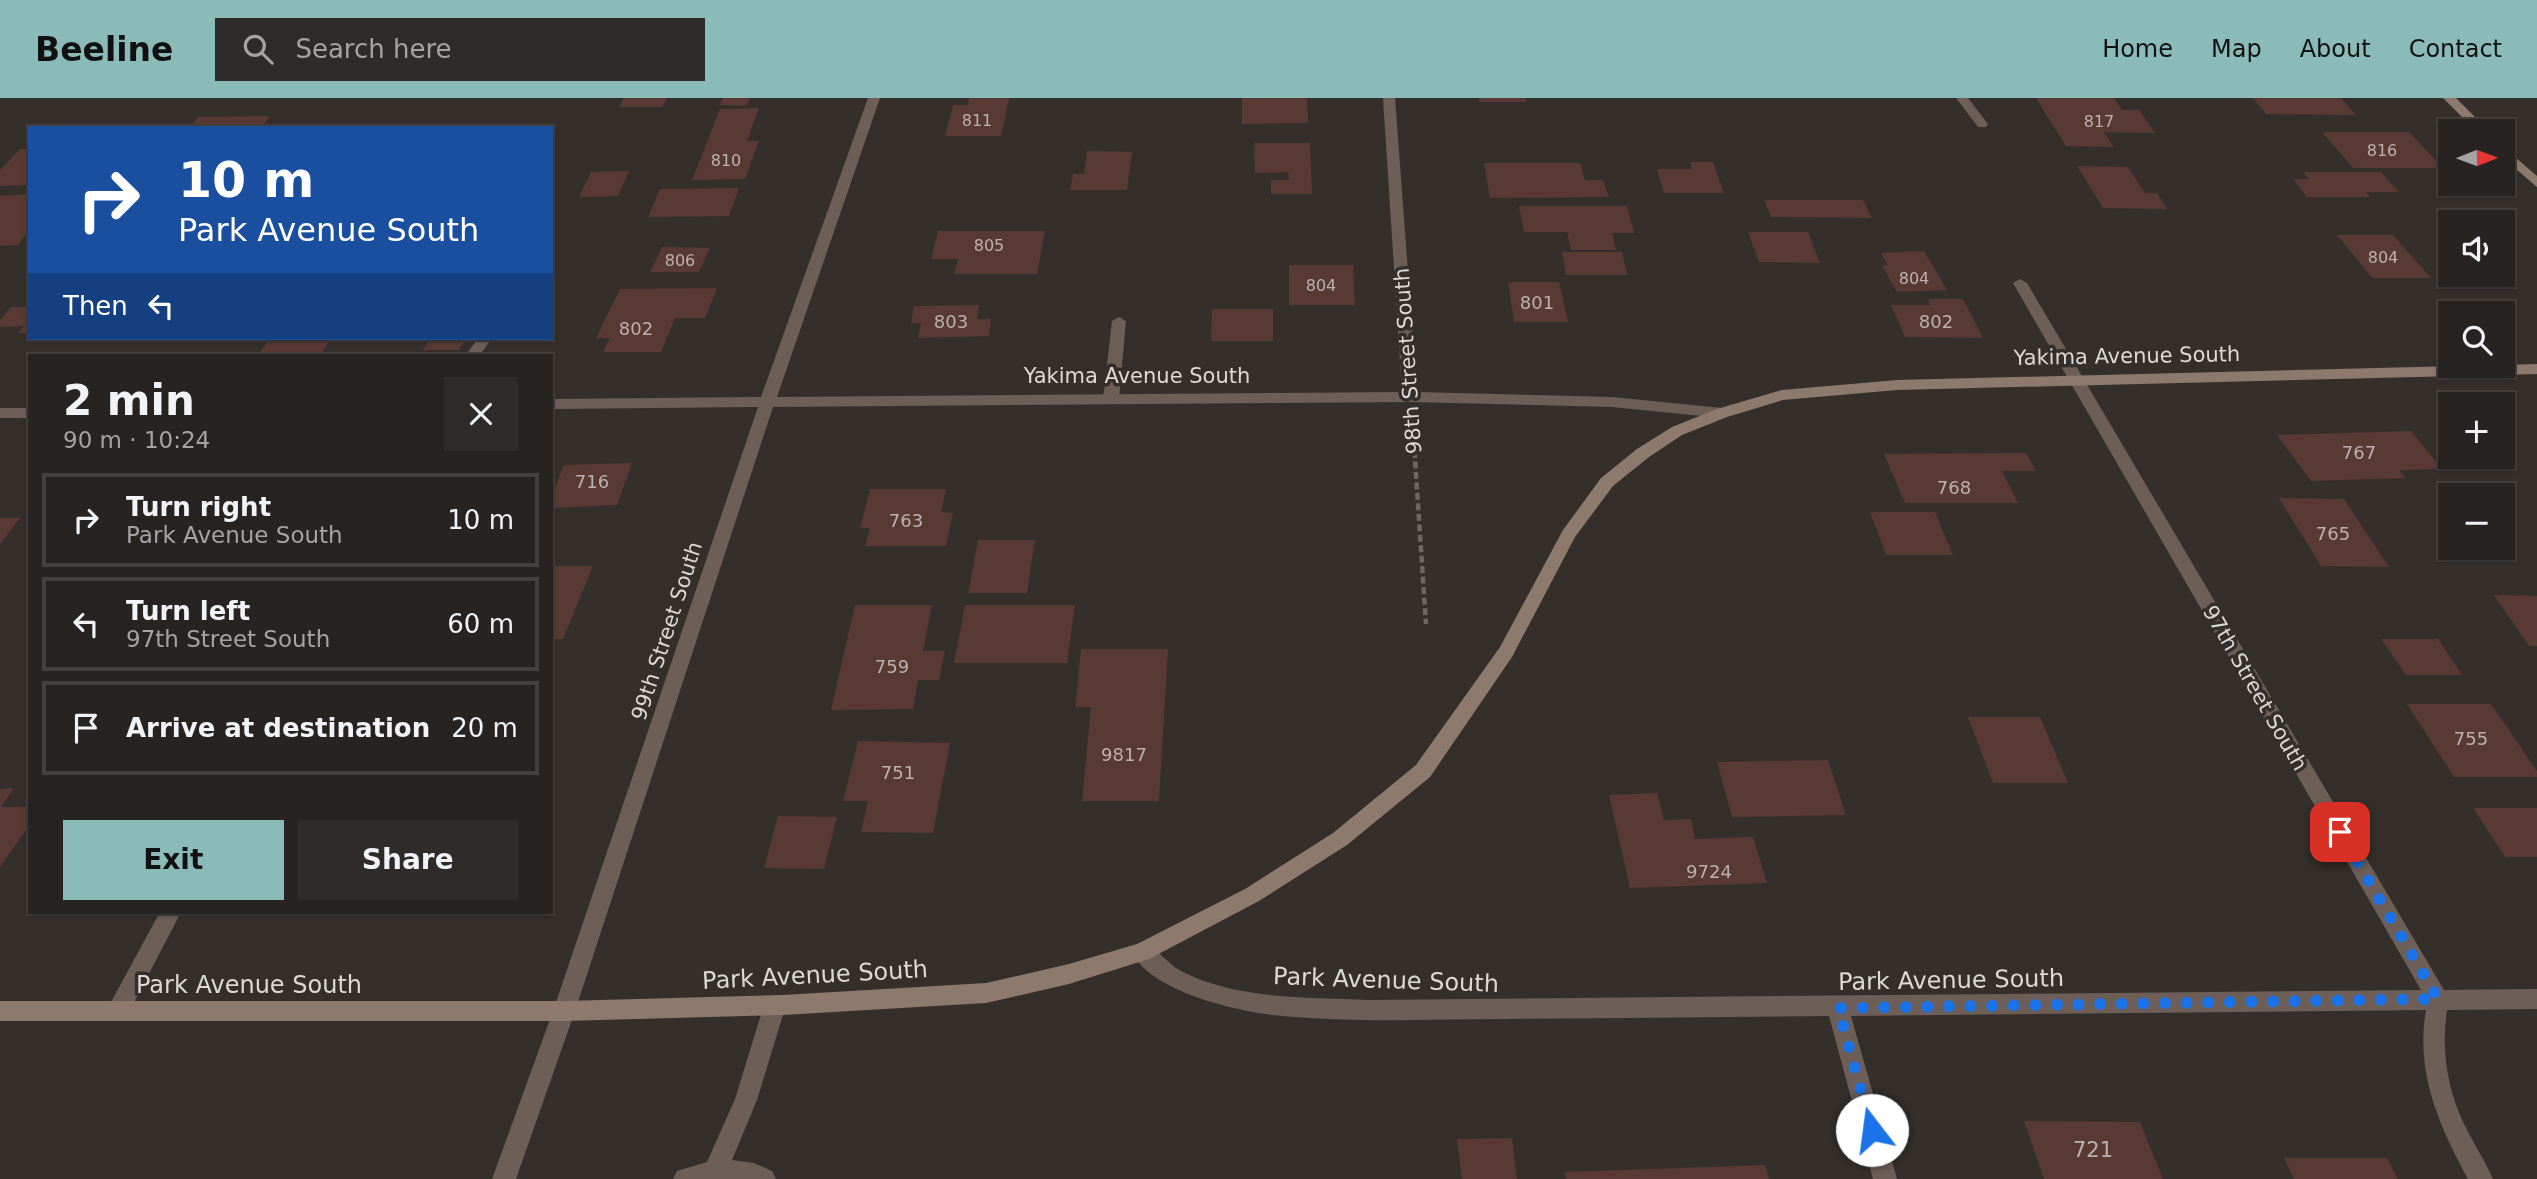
<!DOCTYPE html>
<meta charset="utf-8">
<style>
body{margin:0;font-family:"DejaVu Sans",sans-serif;background:#2f2b29;color:#f1f3f6;height:100vh;display:flex;flex-direction:column;font-size:26px;white-space:nowrap}
*{box-sizing:border-box;margin:0}
p{font-size:23px;color:#a4a4a5}
.icon{flex:none;width:38px;height:38px;fill:none;stroke:currentColor;stroke-width:2;stroke-linecap:round;stroke-linejoin:round}
.map{position:relative;flex:1;overflow:hidden}
.sheet{position:absolute;left:28px;top:256px;width:525px;height:560px;display:flex;flex-direction:column;background:#272320;border-radius:0px;box-shadow:0 2px 5px #0004,0 0 0 2px #43403e}
.sheet>*{flex:none}
.hud{position:absolute;left:28px;top:28px;width:525px;height:214px;border-radius:0px;box-shadow:0 2px 5px #0004,0 0 0 2px #43403e;background:#1a4fa0;color:#fff;overflow:hidden}
.needle{width:46px;rotate:89deg}
.tools{position:absolute;left:2438px;top:21px;display:grid;gap:14px}
.tools a{display:grid;place-items:center;width:77px;height:77px;border-radius:0px;background:#272320;box-shadow:0 2px 5px #0004,0 0 0 2px #43403e;font-size:35px}
.pin{position:absolute;display:grid;place-items:center;width:60px;height:60px;color:#fff;margin:-30px;border-radius:14px;box-shadow:0 4px 10px #0006}
.me{position:absolute;width:77px;margin:-38px;rotate:345deg;stroke-linejoin:round;filter:drop-shadow(0 0 5px #0008)}
.turn{display:flex;align-items:center;gap:24px;height:147px;padding:0 35px;font-size:32px}
.turn .icon{width:91px;height:91px;stroke-width:2.5}
.turn b{display:block;font-size:49px;line-height:60px}
.then{display:flex;align-items:center;height:66px;padding:0 35px;background:#0003;gap:14px;font-size:26px}
.round{display:grid;place-items:center;flex:none;width:74px;height:74px;border-radius:0px;background:#2f2b29}
.overview{display:flex;align-items:center;justify-content:space-between;height:119px;padding:0 35px}
h1{font-size:42px;font-weight:800;line-height:52px}
.action{display:flex;gap:14px;margin-top:auto;padding:14px 35px}
.action a{flex:1;height:80px;border-radius:0px;background:#8bbbb9;color:#111;font-size:28px;font-weight:800;line-height:80px;text-align:center}
.action a+a{background:#2f2b29;color:#f1f3f6}
ul{padding:0;list-style:none}
li{display:flex;align-items:center;gap:21px;height:94px;margin:0 14px 10px;padding:0 21px;border:4px solid #43403e;border-radius:0px}
li div{flex:1}
li b{display:block;font-size:26px}
li em{font-style:normal}
header{display:flex;align-items:center;gap:42px;box-sizing:border-box;height:98px;padding:0 35px;background:#8bbbb9;color:#111}
header strong{font-size:33px}
nav{display:flex;gap:38px;margin-inline-start:auto;font-size:24px}
.search{width:490px;height:63px;background:#2f2b29;display:flex;align-items:center;gap:18px;box-sizing:border-box;padding:0 24px;border-radius:0px;color:#a4a4a5;font-size:26px}
.map>svg:first-child{display:block}
</style>
<header>
<strong>Beeline</strong>
<div class="search"><svg class="icon" aria-label="search" viewBox="0 0 24 24"><circle cx="10" cy="10" r="6"/><path d="M15 15l6 6"/></svg>Search here</div>
<nav><a>Home</a><a>Map</a><a>About</a><a>Contact</a></nav>
</header>
<div class="map">
<svg width="2537" height="1081" viewBox="0 0 2537 1081">
<rect width="100%" height="100%" fill="#342f2b"/>
<g fill="#593934">
<path d="M624,0h43l-5,9h-43z"/>
<path d="M723,0h27l-4,8 -27,-1z"/>
<path d="M969,0h40l-8,38h-56l8,-31h14z"/>
<path d="M1242,0h65l1,25 -66,1z"/>
<path d="M1479,0h46l1,4h-47z"/>
<path d="M2036,0h78l8,12h17l16,23 -51,-1 10,15 -48,-1z"/>
<path d="M2253,0h88l15,17 -90,-1z"/>
<path d="M759,10l-12,33h12l-14,38 -53,1 28,-71z"/>
<path d="M270,18l-9,12h-72l9,-11z"/>
<path d="M2322,34h87l34,36h-90z"/>
<path d="M1254,45h56l2,51h-41v-14h18l-1,-8 -33,1z"/>
<path d="M20,51h10v36l-30,1v-16z"/>
<path d="M1087,53l45,1 -5,38h-57l3,-16h11z"/>
<path d="M1690,64h23l11,31h-60l-7,-24h35z"/>
<path d="M1484,65h96l5,17h18l6,17 -119,1z"/>
<path d="M2077,68l51,1 17,26h12l10,16 -64,-1z"/>
<path d="M629,73l-11,25 -39,1 12,-25z"/>
<path d="M2303,74h78l18,20h-33l4,5h-63l-14,-18h16z"/>
<path d="M739,90l-10,28 -81,1 12,-28z"/>
<path d="M30,96v35l-12,16 -18,1v-50z"/>
<path d="M1764,102h99l9,18 -101,-1z"/>
<path d="M1519,108h108l7,27h-22l4,17h-45l-4,-18h-43z"/>
<path d="M938,133h107l-8,43h-83l4,-15h-27z"/>
<path d="M1748,134h60l12,31 -61,-1z"/>
<path d="M2337,137h56l38,43h-59z"/>
<path d="M662,149l48,1 -11,24h-49z"/>
<path d="M1924,153l23,39 -50,2 -15,-26 6,-1 -7,-12z"/>
<path d="M1562,154h60l5,23h-61z"/>
<path d="M1289,167h64l2,40h-66z"/>
<path d="M1508,184h51l9,40h-54z"/>
<path d="M717,190l-12,30h-30l-14,34h-58l7,-14h-14l24,-49z"/>
<path d="M1928,201h35l20,39 -78,-1 -14,-32h39z"/>
<path d="M979,207l-2,14h14l-2,17 -71,2 3,-15h-10l3,-17z"/>
<path d="M11,209h19v26h-12l6,-7 -24,1v-7z"/>
<path d="M1212,211h61v32h-62z"/>
<path d="M270,240h61l-10,17h-63z"/>
<path d="M430,240h36l-7,12h-36z"/>
<path d="M2411,333l31,38 -43,1 7,8 -95,3 -34,-46z"/>
<path d="M2026,355l10,18h-34l16,32h-113l-21,-49z"/>
<path d="M632,365l-15,42 -66,3v-11l13,-32z"/>
<path d="M870,391h76l-5,23 12,1 -7,33h-81l5,-18h-10z"/>
<path d="M2279,400l65,1 45,68 -68,-1z"/>
<path d="M1870,414h65l18,43h-67z"/>
<path d="M0,420h20l-20,26z"/>
<path d="M978,442h57l-8,53h-59z"/>
<path d="M551,468h42l-30,73h-12z"/>
<path d="M2494,497l43,1v50h-8z"/>
<path d="M855,507h77l-9,46h22l-6,29h-21l-5,29 -82,1z"/>
<path d="M965,507h110l-8,58h-113z"/>
<path d="M2381,541h57l24,36h-56z"/>
<path d="M1081,551h87l-9,152h-77l9,-94h-16z"/>
<path d="M2407,606h84l46,67v6h-83z"/>
<path d="M1968,619h72l28,66h-75z"/>
<path d="M858,643l92,2 -17,90 -72,-1 7,-31h-25z"/>
<path d="M1828,662l18,55 -114,2 -15,-55z"/>
<path d="M14,690l-13,19h29v17l-30,43v-78z"/>
<path d="M1657,695l7,27 27,-1 4,20 58,-2 14,46 -137,5 -21,-93z"/>
<path d="M2473,710h64v49h-32z"/>
<path d="M778,718l59,1 -13,52 -60,-1z"/>
<path d="M2024,1023l116,1 23,57h-119z"/>
<path d="M1512,1040l5,41h-55l-5,-40z"/>
<path d="M2284,1060h103l11,21h-104z"/>
<path d="M1765,1067l4,14h-203l-1,-7z"/>
</g>
<g fill="none" stroke-linecap="round" stroke-linejoin="round">
<path stroke="#6b6763" stroke-width="4.5" stroke-dasharray="7 3.5" stroke-linecap="butt" d="M1413,332l13,194"/>
<g fill="#6d5f58" fill-rule="evenodd">
<path d="M1119,219l7,4 -7,78 -8,5 -8,-5 9,-78z"/>
<path d="M478,240h14l-12,17h-14z"/>
<path d="M160,814h21l-55,106 -8,3 -8,-3 -3,-7 3,-7z"/>
<path d="M775,897l8,3 3,7 -29,95 -25,60 22,3 18,8 4,8h-103l4,-8 30,-9 28,-63 29,-94 3,-7z"/>
</g>
<g fill="#6d5f58" fill-rule="evenodd">
<path d="M868,0h12l-103,299 625,-5 -19,-294h12l22,294 195,5 110,11 8,5 -8,5 -110,-11 -202,-5 -637,5 -198,604 -59,168h-24l61,-168 205,-604 -207,2v-10l210,-2z"/>
<path d="M1956,0h12l20,26 -2,3h-8z"/>
<path d="M2020,181l7,4 417,707 93,-1v20l-90,1c-6,40 0,79 18,116 9,18 20,35 28,53h-25c-29,-53 -53,-107 -42,-169l-575,6 46,163h-24l-44,-163c-107,1 -215,2 -323,3 -74,0 -149,4 -223,-3 -41,-3 -133,-24 -151,-64l3,-7 7,-3c16,6 25,22 39,29 56,29 126,26 187,29l1053,-10 -408,-707z"/>
<rect x="0" y="310" width="30" height="10"/>
</g>
<g fill="#8e796d" fill-rule="evenodd">
<path d="M2443,0h13l33,33h-13z"/>
<path d="M2502,48l35,30v11l-35,-30z"/>
<path d="M2537,266v10l-640,16 -114,10 -56,17 -45,18 -33,22 -36,29 -38,51 -63,120 -82,120 -83,68 -88,56 -110,58 -80,25 -83,19 -203,12 -219,6h-564v-20h564l219,-6 203,-12 83,-19 68,-20 108,-55 88,-56 83,-68 84,-118 63,-117 38,-52 36,-29 35,-22 45,-18 65,-19 115,-10z"/>
</g>
</g>
<g fill="none" stroke-linecap="round" stroke-linejoin="round">
<path stroke="#1a73e8" stroke-width="12" stroke-dasharray="0 21.6" d="M1872,1032l-34,-122 600,-9 -98,-167"/>
</g>
<g text-anchor="middle" dominant-baseline="central" stroke-width="7" stroke-linejoin="round" paint-order="stroke">
<g font-size="16" fill="#bbb2ae">
<text x="977" y="22">811</text>
<text x="2099" y="23">817</text>
<text x="2382" y="52">816</text>
<text x="726" y="62">810</text>
<text x="989" y="147">805</text>
<text x="2383" y="159">804</text>
<text x="680" y="162">806</text>
<text x="1914" y="180">804</text>
<text x="1321" y="187">804</text>
</g>
<g font-size="18" fill="#bbb2ae">
<text x="1537" y="204">801</text>
<text x="951" y="223">803</text>
<text x="1936" y="223">802</text>
<text x="636" y="230">802</text>
<text x="2359" y="354">767</text>
<text x="592" y="383">716</text>
<text x="1954" y="389">768</text>
<text x="906" y="422">763</text>
<text x="2333" y="435">765</text>
<text x="892" y="568">759</text>
<text x="2471" y="640">755</text>
<text x="1124" y="656">9817</text>
<text x="898" y="674">751</text>
<text x="1709" y="773">9724</text>
</g>
<g font-size="21" fill="#dcdad7" stroke="#342f2b">
<text transform="translate(2127 258) rotate(-1)">Yakima Avenue South</text>
<text transform="translate(1408 263) rotate(-94)">98th Street South</text>
<text x="1137" y="278">Yakima Avenue South</text>
<text transform="translate(667 533) rotate(-72)">99th Street South</text>
<text transform="translate(2255 590) rotate(60)">97th Street South</text>
</g>
<g font-size="21" fill="#bbb2ae">
<text x="2093" y="1052">721</text>
</g>
<g font-size="24" fill="#dcdad7" stroke="#342f2b">
<text transform="translate(815 877) rotate(-3)">Park Avenue South</text>
<text transform="translate(1386 882) rotate(2)">Park Avenue South</text>
<text transform="translate(1951 882) rotate(-1)">Park Avenue South</text>
<text x="249" y="887">Park Avenue South</text>
</g>
</g>
</svg>
<div class="tools">
<a><svg class="needle" viewBox="-14 -14 28 28"><path d="M0-13l5 13h-10z" fill="#e53935"/><path d="M0 13l5-13h-10z" fill="#a4a4a5"/></svg></a>
<a><svg class="icon" aria-label="sound" viewBox="0 0 24 24"><path d="M4 9h4l5-4v14l-5-4H4zM17 9q2 3 0 6"/></svg></a>
<a><svg class="icon" aria-label="search" viewBox="0 0 24 24"><circle cx="10" cy="10" r="6"/><path d="M15 15l6 6"/></svg></a>
<a>+</a>
<a>−</a>
</div>
<div class="pin" style="left:2340px;top:734px;background:#d93025"><svg class="icon" aria-label="arrive" viewBox="0 0 24 24"><path d="M6 21V4h12l-3 4 3 4H6"/></svg></div>
<svg class="me" style="left:1872px;top:1032px" viewBox="-20 -20 40 40"><circle r="19" fill="#fff"/><path d="M0-13L10 11 0 6-10 11z" fill="#1a73e8"/></svg>
<div class="hud">
<div class="turn"><svg class="icon" aria-label="right" viewBox="0 0 24 24"><path d="M7 20v-9h11M14 6l5 5-5 5"/></svg><div><b>10 m</b>Park Avenue South</div></div>
<div class="then">Then<svg class="icon" aria-label="left" viewBox="0 0 24 24"><path d="M17 20v-9H6M10 6l-5 5 5 5"/></svg></div>
</div>
<section class="sheet">
<div class="overview"><div><h1>2 min</h1><p>90 m · 10:24</p></div><a class="round"><svg class="icon" aria-label="close" viewBox="0 0 24 24"><path d="M6 6l12 12M18 6L6 18"/></svg></a></div>
<ul>
<li><svg class="icon" aria-label="right" viewBox="0 0 24 24"><path d="M7 20v-9h11M14 6l5 5-5 5"/></svg><div><b>Turn right</b><p>Park Avenue South</p></div><em>10 m</em></li>
<li><svg class="icon" aria-label="left" viewBox="0 0 24 24"><path d="M17 20v-9H6M10 6l-5 5 5 5"/></svg><div><b>Turn left</b><p>97th Street South</p></div><em>60 m</em></li>
<li><svg class="icon" aria-label="arrive" viewBox="0 0 24 24"><path d="M6 21V4h12l-3 4 3 4H6"/></svg><div><b>Arrive at destination</b></div><em>20 m</em></li>
</ul>
<div class="action"><a>Exit</a><a>Share</a></div>
</section>
</div>
